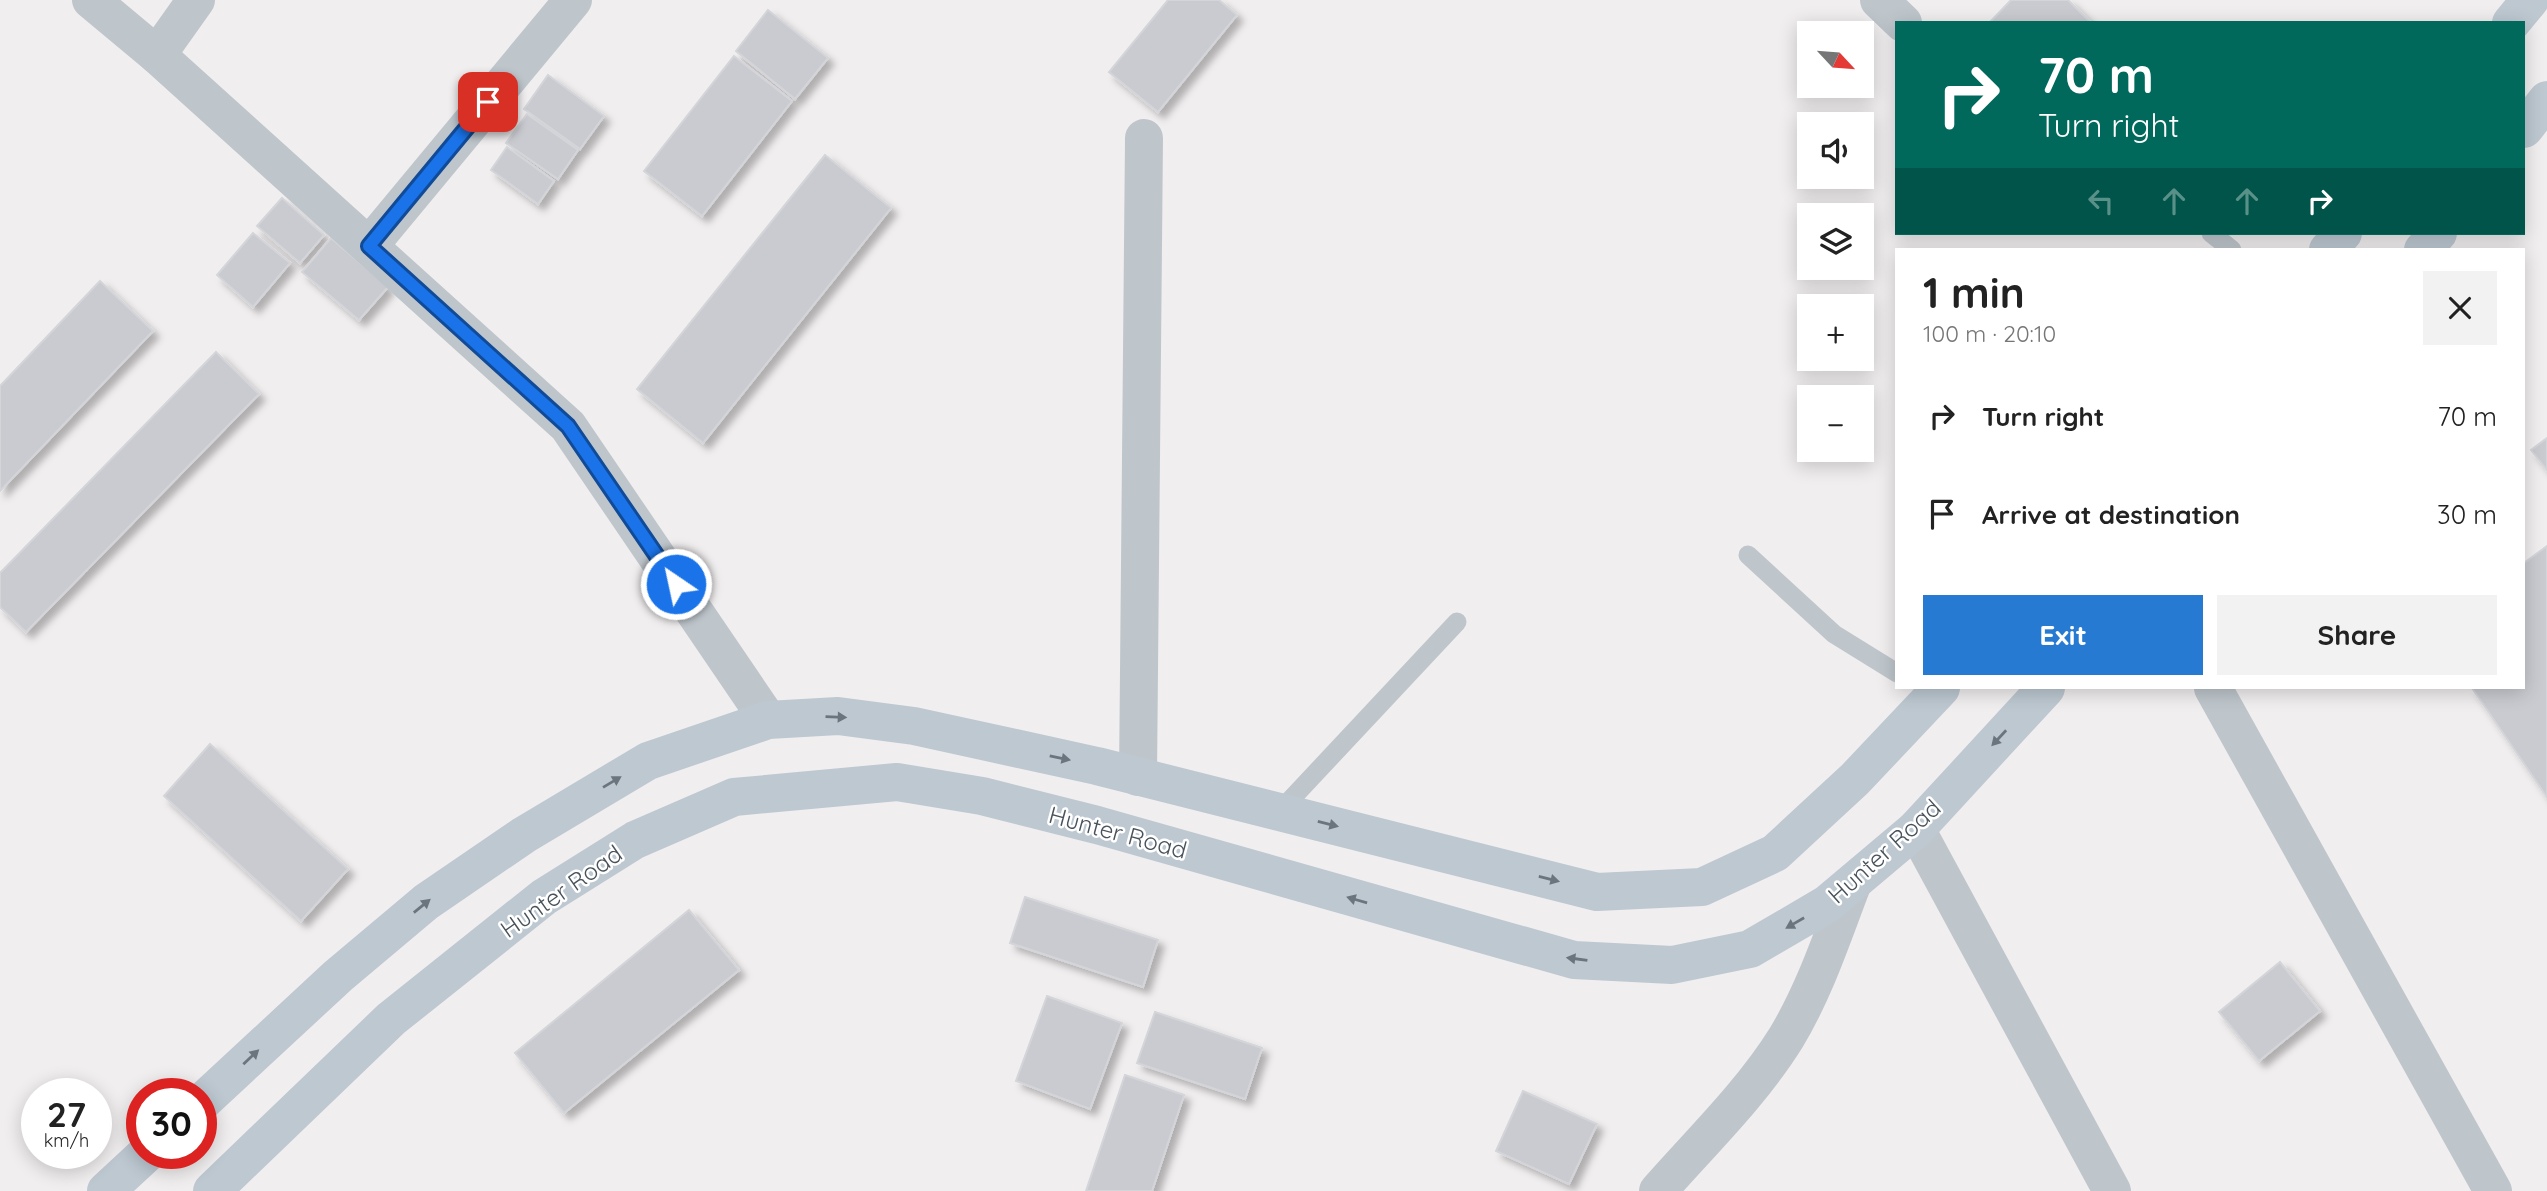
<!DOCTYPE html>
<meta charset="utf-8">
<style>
body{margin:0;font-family:Quicksand,sans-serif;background:#f2f2f2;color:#222;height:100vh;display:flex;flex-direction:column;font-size:26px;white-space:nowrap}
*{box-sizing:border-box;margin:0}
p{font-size:23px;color:#767676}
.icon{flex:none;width:38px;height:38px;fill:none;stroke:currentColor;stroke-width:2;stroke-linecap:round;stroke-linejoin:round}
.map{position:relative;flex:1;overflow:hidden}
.drawer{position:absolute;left:1895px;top:248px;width:630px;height:441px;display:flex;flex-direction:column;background:#fff;border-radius:0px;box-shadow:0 4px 18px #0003}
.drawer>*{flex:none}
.banner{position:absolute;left:1895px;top:21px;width:630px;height:214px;border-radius:0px;box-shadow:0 4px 18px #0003;background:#00695c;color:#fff;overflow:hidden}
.needle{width:46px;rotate:116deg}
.controls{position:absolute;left:1797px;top:21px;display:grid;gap:14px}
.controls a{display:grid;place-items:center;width:77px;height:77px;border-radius:0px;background:#fff;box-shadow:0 4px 18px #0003;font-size:35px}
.speed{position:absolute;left:21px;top:1078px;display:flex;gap:14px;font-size:35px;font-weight:700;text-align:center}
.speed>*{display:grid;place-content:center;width:91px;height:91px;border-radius:50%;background:#fff;box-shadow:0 4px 18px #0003;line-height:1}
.speed small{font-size:18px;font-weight:400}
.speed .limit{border:10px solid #d22;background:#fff;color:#111}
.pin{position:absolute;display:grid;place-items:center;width:60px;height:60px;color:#fff;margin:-30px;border-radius:14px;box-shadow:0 4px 10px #0006}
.me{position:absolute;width:77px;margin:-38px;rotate:326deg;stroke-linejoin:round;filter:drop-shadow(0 0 5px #0008)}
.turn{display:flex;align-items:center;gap:24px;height:147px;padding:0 28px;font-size:32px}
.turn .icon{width:91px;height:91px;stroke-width:2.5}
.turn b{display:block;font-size:49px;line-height:60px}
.lanes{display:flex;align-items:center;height:66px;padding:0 28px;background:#0003;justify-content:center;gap:35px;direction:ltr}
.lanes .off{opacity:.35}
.round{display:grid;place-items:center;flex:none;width:74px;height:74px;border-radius:0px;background:#f2f2f2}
.overview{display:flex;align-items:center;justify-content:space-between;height:119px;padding:0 28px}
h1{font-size:42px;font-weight:700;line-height:52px}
.primary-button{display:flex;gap:14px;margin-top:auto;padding:14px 28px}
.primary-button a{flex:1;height:80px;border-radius:0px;background:#277ad2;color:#fff;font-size:28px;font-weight:700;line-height:80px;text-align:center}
.primary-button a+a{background:#f2f2f2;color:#222}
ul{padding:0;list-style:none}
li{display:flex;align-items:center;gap:21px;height:98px;padding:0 28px}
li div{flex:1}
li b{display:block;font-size:26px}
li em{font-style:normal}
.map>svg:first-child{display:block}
</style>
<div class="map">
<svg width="2547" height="1191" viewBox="0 0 2547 1191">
<defs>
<filter id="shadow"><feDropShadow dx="6" dy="6" stdDeviation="3.5" flood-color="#0004"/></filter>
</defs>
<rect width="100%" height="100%" fill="#f1eeef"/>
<g fill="#c9cbd1" stroke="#d3d5d9" stroke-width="2" filter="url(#shadow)">
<path d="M1168,0h51l18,15 -79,97 -49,-40z"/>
<path d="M2011,0h57l23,23h-102z"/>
<path d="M768,10l60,48 -33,41 -59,-48z"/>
<path d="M734,56l58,45 -90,115 -58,-45z"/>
<path d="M548,75l56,41 -24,33 -56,-40z"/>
<path d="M527,114l51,36 -20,29 -52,-36z"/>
<path d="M507,147l47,34 -16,23 -47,-34z"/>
<path d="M825,155l66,53 -188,235 -66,-54z"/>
<path d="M282,198l42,37 -24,28 -43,-37z"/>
<path d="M253,233l37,30 -37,44 -36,-32z"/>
<path d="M331,238l57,49 -29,33 -57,-48z"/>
<path d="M100,281l53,50 -153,160v-105z"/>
<path d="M216,352l43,42 -233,238 -26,-25v-34z"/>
<path d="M2547,438v32l-16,-20z"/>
<path d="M2547,546v251l-75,-109h52v-125z"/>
<path d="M210,744l138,125 -47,52 -137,-125z"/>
<path d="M1025,897l133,43 -15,47 -133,-44z"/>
<path d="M689,910l50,60 -175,143 -49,-60z"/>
<path d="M2280,962l40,49 -61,50 -40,-49z"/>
<path d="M1047,996l75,27 -32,86 -74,-28z"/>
<path d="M1155,1012l107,36 -17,51 -108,-36z"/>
<path d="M1125,1075l59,20 -32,96h-66z"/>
<path d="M1523,1091l74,33 -28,60 -73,-33z"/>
</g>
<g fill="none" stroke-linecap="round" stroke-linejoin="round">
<g stroke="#bec6cc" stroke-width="19">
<path d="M2211,233l21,17"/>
<path d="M1748,555l86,79 63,39"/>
<path d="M1279,812l178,-190"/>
</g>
<g stroke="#bec6cc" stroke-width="38">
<path d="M91,0l66,55 411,371 200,294"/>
<path d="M1879,0l24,23"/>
<path d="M157,55l39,-55"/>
<path d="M369,246l204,-246"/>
<path d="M2213,688l280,503"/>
<path d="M1138,777l6,-639"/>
<path d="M1916,829l196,362"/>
<path d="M1658,1191c43,-49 93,-97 128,-153 29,-48 46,-101 66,-153"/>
</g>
<g stroke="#bdc8d1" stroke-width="38">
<path d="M2511,23l19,-23"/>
<path d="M2524,129l23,-29"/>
<path d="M2328,250l15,-17"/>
<path d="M2423,250l15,-17"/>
<path d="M201,1103l137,-127 88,-74 98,-67 124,-74 120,-41 70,-4 76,10 183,40 500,126 105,-5 73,-34 80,-74 86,-91"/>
<path d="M106,1191l41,-38"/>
<path d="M212,1191l179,-172 153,-122 91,-57 99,-43 163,-15 85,14 115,29 477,135 98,5 78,-16 77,-45 89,-75 130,-141"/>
</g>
</g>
<defs><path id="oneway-solid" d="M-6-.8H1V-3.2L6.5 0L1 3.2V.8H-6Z" transform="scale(1.75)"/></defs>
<g fill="#6b757e">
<use href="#oneway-solid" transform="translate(836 717) rotate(2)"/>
<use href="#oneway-solid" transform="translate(1999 738) rotate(133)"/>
<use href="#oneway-solid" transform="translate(1060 758) rotate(12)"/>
<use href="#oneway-solid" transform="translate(612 782) rotate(-31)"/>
<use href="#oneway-solid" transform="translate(1328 824) rotate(14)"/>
<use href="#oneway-solid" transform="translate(1549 879) rotate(14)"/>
<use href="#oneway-solid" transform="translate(1357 900) rotate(-164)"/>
<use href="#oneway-solid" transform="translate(422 906) rotate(-39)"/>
<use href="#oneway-solid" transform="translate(1795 923) rotate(150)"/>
<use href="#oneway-solid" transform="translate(1577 959) rotate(-172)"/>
<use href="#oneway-solid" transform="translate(251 1057) rotate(-43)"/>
</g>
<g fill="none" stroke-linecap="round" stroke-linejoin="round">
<defs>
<path id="route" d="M488,102l-119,144 199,180 108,158"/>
</defs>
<use href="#route" stroke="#114b97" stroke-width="18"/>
<use href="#route" stroke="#1a73e8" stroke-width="12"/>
</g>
<g text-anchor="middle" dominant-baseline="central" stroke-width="5" stroke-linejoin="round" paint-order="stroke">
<g font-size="24" fill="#48525a" stroke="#fff">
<text transform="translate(1118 832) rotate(15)">Hunter Road</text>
<text transform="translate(1884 851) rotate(-42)">Hunter Road</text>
<text transform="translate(561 891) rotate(-35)">Hunter Road</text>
</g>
</g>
</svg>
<div class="controls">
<a><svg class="needle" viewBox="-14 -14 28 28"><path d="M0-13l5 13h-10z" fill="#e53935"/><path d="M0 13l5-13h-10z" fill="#767676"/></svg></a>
<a><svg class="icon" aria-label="sound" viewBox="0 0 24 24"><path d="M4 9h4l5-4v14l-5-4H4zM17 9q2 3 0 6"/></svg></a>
<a><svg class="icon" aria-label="layers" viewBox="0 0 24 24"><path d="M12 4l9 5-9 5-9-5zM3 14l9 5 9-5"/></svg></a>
<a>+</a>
<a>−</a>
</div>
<div class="speed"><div>27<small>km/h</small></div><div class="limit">30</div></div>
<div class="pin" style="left:488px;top:102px;background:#d93025"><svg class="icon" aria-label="arrive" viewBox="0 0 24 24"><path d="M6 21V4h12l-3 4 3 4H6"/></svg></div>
<svg class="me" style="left:676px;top:584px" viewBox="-20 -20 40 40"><circle r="17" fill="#1a73e8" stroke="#fff" stroke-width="3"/><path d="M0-11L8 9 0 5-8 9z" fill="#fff"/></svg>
<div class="banner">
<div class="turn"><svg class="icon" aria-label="right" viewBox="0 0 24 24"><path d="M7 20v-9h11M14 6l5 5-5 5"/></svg><div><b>70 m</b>Turn right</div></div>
<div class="lanes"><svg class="icon off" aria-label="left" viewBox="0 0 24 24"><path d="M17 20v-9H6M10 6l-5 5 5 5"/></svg><svg class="icon off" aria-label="ahead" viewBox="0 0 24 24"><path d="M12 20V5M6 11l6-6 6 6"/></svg><svg class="icon off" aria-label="ahead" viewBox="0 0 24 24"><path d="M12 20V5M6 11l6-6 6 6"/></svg><svg class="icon" aria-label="right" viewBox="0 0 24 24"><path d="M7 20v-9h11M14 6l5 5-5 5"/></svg></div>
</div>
<section class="drawer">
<div class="overview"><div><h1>1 min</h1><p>100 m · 20:10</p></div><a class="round"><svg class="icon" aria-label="close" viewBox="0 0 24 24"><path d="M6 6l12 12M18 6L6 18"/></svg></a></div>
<ul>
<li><svg class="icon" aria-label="right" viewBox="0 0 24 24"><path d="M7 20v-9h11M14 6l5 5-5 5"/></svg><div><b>Turn right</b></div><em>70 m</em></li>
<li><svg class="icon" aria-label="arrive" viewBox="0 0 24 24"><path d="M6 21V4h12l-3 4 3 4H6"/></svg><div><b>Arrive at destination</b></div><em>30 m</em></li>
</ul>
<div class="primary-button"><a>Exit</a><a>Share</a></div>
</section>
</div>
